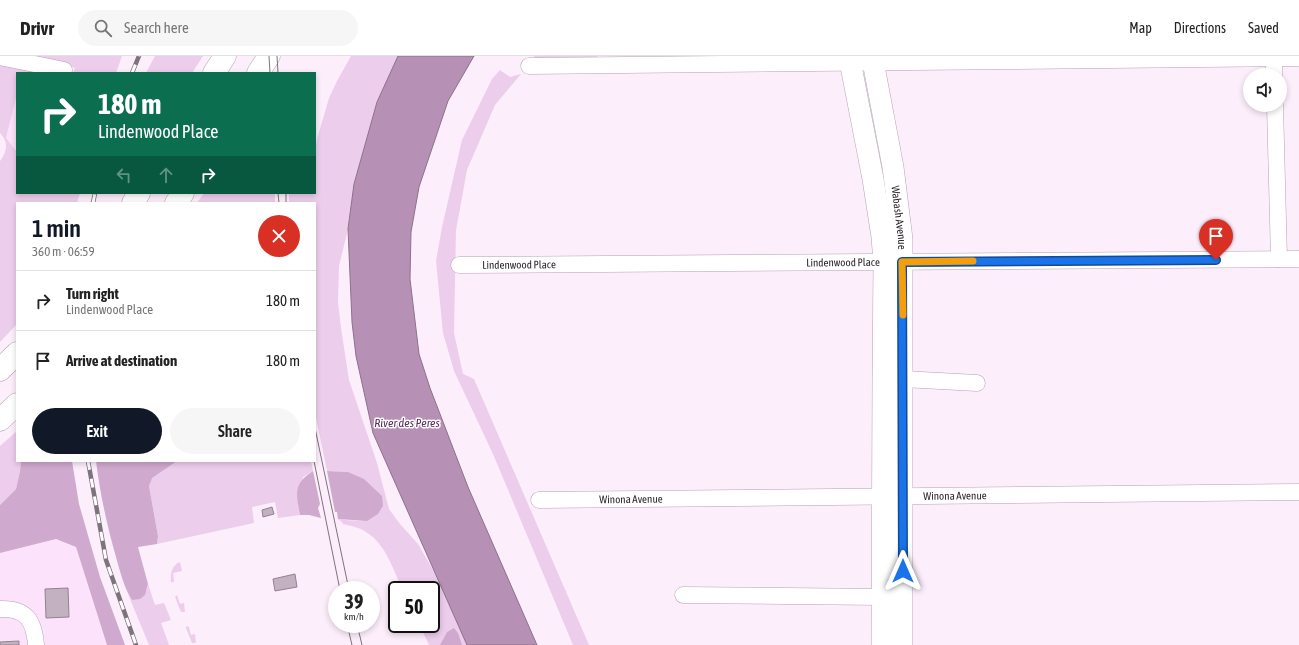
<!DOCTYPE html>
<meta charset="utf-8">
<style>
body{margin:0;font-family:"Asap Condensed",sans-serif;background:#f6f6f6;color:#222;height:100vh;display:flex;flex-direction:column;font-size:15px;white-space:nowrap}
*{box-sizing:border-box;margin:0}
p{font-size:13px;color:#767676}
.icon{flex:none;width:22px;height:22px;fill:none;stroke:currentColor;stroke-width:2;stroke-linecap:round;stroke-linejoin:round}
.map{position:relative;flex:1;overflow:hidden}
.drawer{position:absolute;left:16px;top:146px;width:300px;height:260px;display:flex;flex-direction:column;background:#fff;border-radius:0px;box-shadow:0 2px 6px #0003}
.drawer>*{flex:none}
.banner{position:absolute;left:16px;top:16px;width:300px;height:122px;border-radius:0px;box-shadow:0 2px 6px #0003;background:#0b6e4f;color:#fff;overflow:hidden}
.buttons{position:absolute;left:1243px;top:12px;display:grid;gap:8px}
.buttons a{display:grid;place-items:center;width:44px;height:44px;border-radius:50%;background:#fff;box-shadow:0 2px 6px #0003;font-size:20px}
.speed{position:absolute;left:328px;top:525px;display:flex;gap:8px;font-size:20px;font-weight:700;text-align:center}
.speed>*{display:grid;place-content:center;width:52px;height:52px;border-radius:50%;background:#fff;box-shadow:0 2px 6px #0003;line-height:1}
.speed small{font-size:10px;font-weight:400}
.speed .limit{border:2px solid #111;border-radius:6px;background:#fff;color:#111}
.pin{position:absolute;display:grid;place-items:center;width:34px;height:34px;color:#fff;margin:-41px -17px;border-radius:50% 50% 50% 0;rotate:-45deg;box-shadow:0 0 4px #0007}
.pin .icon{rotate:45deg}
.me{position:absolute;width:44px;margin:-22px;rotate:0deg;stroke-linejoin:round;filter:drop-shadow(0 0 3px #0008)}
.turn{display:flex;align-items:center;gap:14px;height:84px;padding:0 16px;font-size:18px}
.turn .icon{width:52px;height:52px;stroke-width:2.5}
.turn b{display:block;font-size:28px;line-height:34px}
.lanes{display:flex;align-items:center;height:38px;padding:0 16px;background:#0003;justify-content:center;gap:20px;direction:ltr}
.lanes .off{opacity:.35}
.round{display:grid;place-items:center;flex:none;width:42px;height:42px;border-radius:21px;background:#f6f6f6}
.headline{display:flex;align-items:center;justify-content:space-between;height:68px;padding:0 16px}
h1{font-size:24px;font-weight:600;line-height:30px;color:#111827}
.action{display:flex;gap:8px;margin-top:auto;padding:8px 16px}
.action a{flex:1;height:46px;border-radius:24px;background:#111827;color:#fff;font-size:16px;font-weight:600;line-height:46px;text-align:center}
.action a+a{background:#f6f6f6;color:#222}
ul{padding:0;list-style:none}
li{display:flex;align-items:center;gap:12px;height:60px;padding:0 16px;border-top:1px solid #e0e0e0}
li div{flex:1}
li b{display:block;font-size:15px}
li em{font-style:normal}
header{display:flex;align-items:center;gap:24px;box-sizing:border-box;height:56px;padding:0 20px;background:#fff;border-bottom:1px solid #e0e0e0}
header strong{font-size:19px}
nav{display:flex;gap:22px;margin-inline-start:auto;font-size:14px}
.search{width:280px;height:36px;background:#f6f6f6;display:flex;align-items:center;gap:10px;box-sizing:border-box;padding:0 14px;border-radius:22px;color:#767676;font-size:15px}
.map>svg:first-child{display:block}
</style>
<header>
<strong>Drivr</strong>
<div class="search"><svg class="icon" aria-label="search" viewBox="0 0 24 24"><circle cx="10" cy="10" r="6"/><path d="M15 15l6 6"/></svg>Search here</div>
<nav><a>Map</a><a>Directions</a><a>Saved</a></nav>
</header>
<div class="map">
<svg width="1299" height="589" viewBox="0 0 1299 589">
<rect width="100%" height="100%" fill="#fdeefc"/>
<g fill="#fce3fb">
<path d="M17,38v59l-11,-15z"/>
<path d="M57,483l19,8 31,98h-107v-92z"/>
</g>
<g fill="#edcdec">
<path d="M22,0h100l-6,17h-43l2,-5z"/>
<path d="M155,0h48l-11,17h-46z"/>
<path d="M351,0h47l-21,46 -23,82 -6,45 -9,37 -1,36 3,26 8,52 28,83 12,46 11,15 18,20 18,31 31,70h-38l-10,-21h12v-34h-28c-10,-20 -17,-46 -37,-58 -7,-5 -15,-6 -23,-8l-1,-2 -4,-3c19,2 34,6 45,-13l-35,-34 -21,-1 -12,-58v-210h-26v-10h26v-39l2,-15 12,-41 8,-17z"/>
<path d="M534,0h63v1l-62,1z"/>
<path d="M0,6l46,11h-29v21l-11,44 11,14v41h63l-3,10h-60v121l-17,18v-181c7,-9 9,-19 0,-28z"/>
<path d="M500,14l10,7 11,-3 -26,31 -28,65 -11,60 -2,103 9,41 11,5 115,266h-16l-80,-191 -39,-83 -11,-38 -7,-72 6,-34 20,-87 30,-61z"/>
<path d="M204,137h71v10h-78z"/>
<path d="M17,375v30h4l-1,10 -4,18 -16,16v-59z"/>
<path d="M177,405h134l2,10 -10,6 -5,27 2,11 -22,3 -3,-16 -23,5 2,16 -97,21 1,-8 -9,-50 2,-8z"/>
<path d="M180,506l2,9 -9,2 1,9h-3c-1,-9 1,-17 9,-20z"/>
<path d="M148,528l7,21 9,-2 7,17 -10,3 8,22h-20l-21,-51 4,6 15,-10z"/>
<path d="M177,539l3,9 4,-1 1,9h-4l-6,-15z"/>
<path d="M186,570l3,1 2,8 4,-1 1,9h-4l-6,-15z"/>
</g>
<g fill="#d0a9cf">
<path d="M21,405h51l7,43 21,73 25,68h-18l-31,-98 -20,-8 -56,14v-48l16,-16 4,-18z"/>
<path d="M96,405h81l-25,17 -3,8 9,50 -1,8 -19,3 10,37 -3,11 -5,4 -8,1c-8,-12 -12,-29 -16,-43 -9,-32 -16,-63 -20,-96z"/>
<path d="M313,415l7,33 -2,4 3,10 -12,-3h-9c-4,-22 -7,-31 13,-44z"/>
<path d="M327,415l21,1 16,7 18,17 1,10 -5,8 -11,7 -29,-2 -1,-7h-2z"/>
<path d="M454,572l4,5 4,12h-22l7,-13z"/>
</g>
<path fill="#b691b5" stroke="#8d718c" d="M398,0h76l-26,45 -29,86 -8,45 -1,47 9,75 11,34 38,99 69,158h-70l-94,-212 -17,-77 -4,-34 -4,-93 6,-45 23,-82z"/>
<g fill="#c3b1c2" stroke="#928191">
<path d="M272,451l2,7 -11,3 -1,-7z"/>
<path d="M295,518l2,13 -22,4 -2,-12z"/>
<path d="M68,532l1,29 -23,1 -1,-29z"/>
<path d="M19,585v4h-19v-3z"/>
</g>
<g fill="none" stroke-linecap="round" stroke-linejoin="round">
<defs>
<g id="minor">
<path d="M0,1l64,13"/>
<path d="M1274,2v17"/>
<path d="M529,10l770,-8"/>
<path d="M1275,49l4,154"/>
<path id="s1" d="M459,209l840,-6"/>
<path d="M903,323l74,4"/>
<path id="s2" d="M539,444l760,-8"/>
<path d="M683,539l199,2"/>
<path d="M0,553c26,-1 34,11 36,36"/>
</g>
<g id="major">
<path d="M849,0l24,123 9,58 2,25 -1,116 -1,267"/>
<path id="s3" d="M872,0l21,111 9,72v406"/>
</g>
<g id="highway">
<path d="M214,17l11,-17"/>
<path d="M258,17l11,-17"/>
<path d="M133,147l6,-10"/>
<path d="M176,147l7,-10"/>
<path d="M0,314l17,-17"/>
<path d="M0,364l17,-16"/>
</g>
</defs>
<use href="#minor" stroke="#b4a3b3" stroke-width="17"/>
<use href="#major" stroke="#b4a3b3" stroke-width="22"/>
<use href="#highway" stroke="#b4a3b3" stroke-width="23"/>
<use href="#minor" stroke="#fff" stroke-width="16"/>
<use href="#major" stroke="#fff" stroke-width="21"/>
<use href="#highway" stroke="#fff" stroke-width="22"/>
<g stroke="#7d737c" stroke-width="1">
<path d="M269,0l1,17"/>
<path d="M277,0l1,17"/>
<path d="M278,137l1,10"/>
<path d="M286,137v10"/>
<path d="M315,372l34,162"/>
<path d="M314,405l26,129"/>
<path d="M347,568l5,21"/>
<path d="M357,568l5,21"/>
</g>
<defs>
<g id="rail">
<path d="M132,17l7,-17"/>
<path d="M93,147l2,-10"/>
<path d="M88,405l18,99 30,85"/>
</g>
</defs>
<use href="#rail" stroke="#7d737c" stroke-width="4.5"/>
<use href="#rail" stroke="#fff" stroke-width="3" stroke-dasharray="9" stroke-linecap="butt"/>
</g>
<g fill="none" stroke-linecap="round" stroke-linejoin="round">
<defs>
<path id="route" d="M903,515l-1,-309 314,-2"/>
</defs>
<use href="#route" stroke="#114b97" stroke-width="10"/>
<use href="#route" stroke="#1a73e8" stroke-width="7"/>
<path stroke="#f59e0b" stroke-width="7" d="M903,259l-1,-53 71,-1"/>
</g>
<g text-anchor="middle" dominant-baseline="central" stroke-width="3" stroke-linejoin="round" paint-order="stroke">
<g font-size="11" fill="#2e272e" stroke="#fff">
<text stroke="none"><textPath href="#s3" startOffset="164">Wabash Avenue</textPath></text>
<text stroke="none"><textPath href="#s1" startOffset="384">Lindenwood Place</textPath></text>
<text stroke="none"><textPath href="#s1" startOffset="60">Lindenwood Place</textPath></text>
<text stroke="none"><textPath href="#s2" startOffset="416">Winona Avenue</textPath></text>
<text stroke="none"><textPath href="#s2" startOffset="92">Winona Avenue</textPath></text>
</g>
<g font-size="12" font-style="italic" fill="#592959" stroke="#fff">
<text x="407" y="367">River des Peres</text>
</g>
</g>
</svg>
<div class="buttons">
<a><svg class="icon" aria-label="sound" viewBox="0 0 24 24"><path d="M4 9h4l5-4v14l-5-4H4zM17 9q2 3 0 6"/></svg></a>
</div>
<div class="speed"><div>39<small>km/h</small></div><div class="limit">50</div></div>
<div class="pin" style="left:1216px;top:204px;background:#d93025"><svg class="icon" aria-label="arrive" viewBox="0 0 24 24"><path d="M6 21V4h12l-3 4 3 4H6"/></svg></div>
<svg class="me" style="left:903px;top:515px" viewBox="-20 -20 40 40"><path d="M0-17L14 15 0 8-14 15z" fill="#1a73e8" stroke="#fff" stroke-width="4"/></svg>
<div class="banner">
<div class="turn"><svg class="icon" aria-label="right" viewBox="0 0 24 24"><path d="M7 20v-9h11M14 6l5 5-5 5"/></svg><div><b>180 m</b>Lindenwood Place</div></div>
<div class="lanes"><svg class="icon off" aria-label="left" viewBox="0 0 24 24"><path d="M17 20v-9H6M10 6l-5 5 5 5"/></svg><svg class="icon off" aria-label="ahead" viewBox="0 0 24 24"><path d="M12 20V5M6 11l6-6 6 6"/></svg><svg class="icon" aria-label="right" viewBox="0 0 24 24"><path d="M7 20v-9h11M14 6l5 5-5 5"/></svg></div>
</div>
<section class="drawer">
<div class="headline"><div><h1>1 min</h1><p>360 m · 06:59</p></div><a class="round" style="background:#d93025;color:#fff"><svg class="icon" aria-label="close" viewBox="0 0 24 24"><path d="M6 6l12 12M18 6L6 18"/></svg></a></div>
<ul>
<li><svg class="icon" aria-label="right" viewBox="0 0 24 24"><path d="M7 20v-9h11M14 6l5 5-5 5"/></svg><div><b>Turn right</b><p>Lindenwood Place</p></div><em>180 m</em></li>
<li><svg class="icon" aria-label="arrive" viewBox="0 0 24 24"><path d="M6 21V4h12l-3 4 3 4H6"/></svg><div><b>Arrive at destination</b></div><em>180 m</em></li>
</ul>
<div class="action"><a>Exit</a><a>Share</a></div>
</section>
</div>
